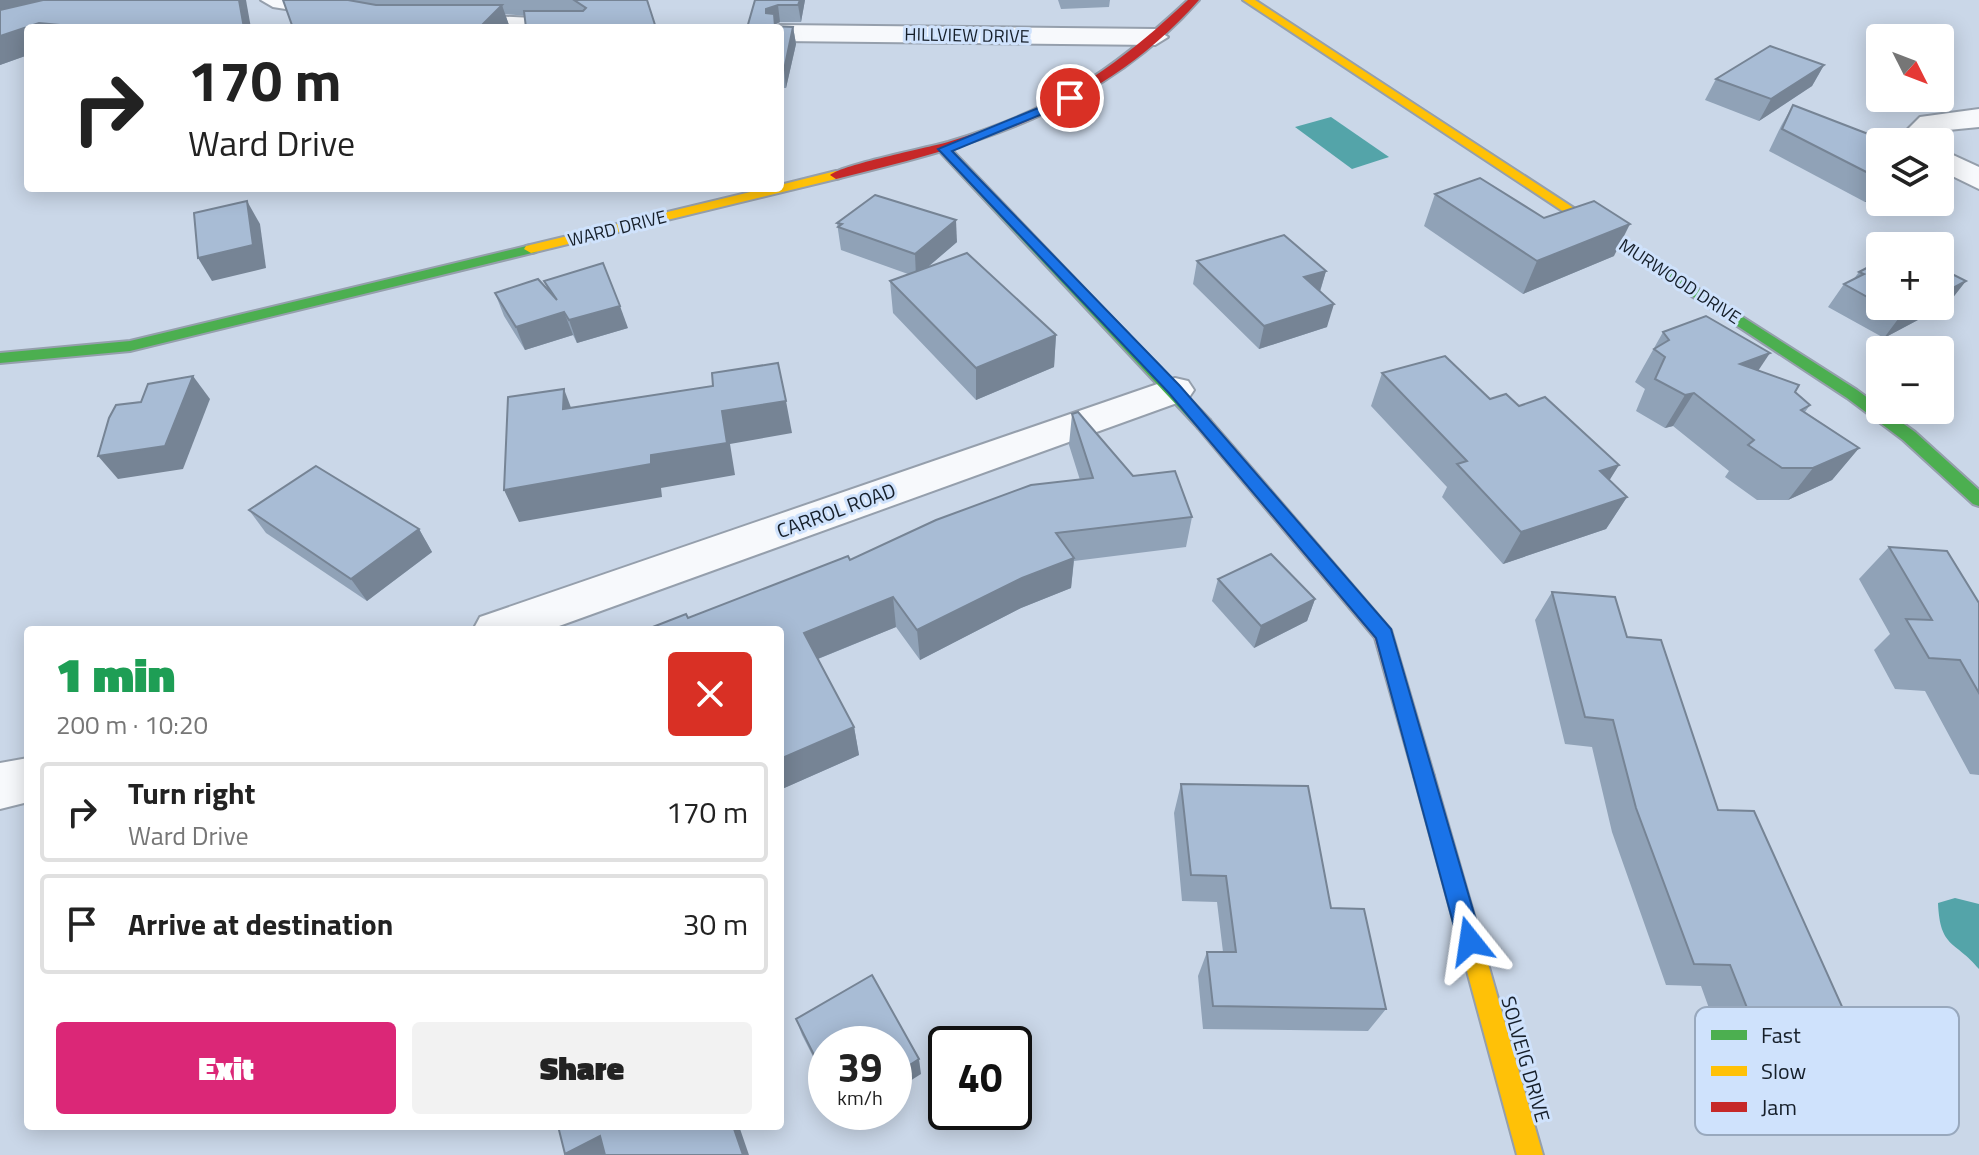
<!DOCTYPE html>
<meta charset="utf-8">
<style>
body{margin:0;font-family:"Titillium Web",sans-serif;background:#f2f2f2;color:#222;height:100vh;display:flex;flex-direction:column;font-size:30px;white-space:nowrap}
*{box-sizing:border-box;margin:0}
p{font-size:26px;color:#767676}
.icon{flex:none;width:44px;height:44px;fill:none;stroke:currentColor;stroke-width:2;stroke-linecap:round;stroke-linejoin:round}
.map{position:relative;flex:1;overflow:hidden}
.drawer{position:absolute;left:24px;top:626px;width:760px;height:504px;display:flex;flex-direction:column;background:#fff;border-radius:8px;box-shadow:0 4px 20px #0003}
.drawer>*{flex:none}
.top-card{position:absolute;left:24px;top:24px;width:760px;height:168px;border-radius:8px;box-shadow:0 4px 20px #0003;background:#fff;color:#222;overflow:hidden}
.needle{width:52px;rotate:132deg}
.controls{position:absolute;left:1866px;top:24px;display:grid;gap:16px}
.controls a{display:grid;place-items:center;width:88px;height:88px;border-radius:8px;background:#fff;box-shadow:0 4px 20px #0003;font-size:40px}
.speed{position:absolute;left:808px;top:1026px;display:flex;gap:16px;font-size:40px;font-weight:700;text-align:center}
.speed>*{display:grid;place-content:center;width:104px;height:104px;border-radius:50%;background:#fff;box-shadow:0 4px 20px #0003;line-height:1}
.speed small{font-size:20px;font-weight:400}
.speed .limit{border:4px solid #111;border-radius:12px;background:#fff;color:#111}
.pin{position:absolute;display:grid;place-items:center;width:68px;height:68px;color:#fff;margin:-34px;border:4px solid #fff;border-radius:50%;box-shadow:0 2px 8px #0007}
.me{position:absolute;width:88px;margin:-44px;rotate:345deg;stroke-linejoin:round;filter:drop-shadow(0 0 6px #0008)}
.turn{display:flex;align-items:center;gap:28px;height:168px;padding:0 32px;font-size:36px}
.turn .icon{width:104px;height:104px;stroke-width:2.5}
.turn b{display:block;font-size:56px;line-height:68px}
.round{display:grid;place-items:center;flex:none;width:84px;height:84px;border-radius:8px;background:#f2f2f2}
.headline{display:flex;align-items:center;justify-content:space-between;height:136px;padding:0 32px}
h1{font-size:48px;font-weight:800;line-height:60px;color:#1e9e55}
.action{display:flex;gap:16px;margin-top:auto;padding:16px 32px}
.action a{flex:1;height:92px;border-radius:8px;background:#db2777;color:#fff;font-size:32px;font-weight:800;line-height:92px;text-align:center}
.action a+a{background:#f2f2f2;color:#222}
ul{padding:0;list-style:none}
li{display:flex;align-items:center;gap:24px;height:100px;margin:0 16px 12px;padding:0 16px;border:4px solid #e0e0e0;border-radius:8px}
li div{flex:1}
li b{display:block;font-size:30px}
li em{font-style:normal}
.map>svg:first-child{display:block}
</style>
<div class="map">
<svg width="1979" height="1155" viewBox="0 0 1979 1155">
<rect width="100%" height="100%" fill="#cad7e8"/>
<g fill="#54a4a9">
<path d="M1331,117l58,40 -37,12 -57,-42z"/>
<path d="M1955,898l24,6v65c-24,-29 -39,-20 -41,-66z"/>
</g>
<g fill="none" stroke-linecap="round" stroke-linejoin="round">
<defs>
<g id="street">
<path d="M261,0h59l31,6 3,5 -12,7 -69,-11z"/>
<path d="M450,14l125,6 13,8 -147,-1 -4,-5 4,-5z"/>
<path d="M780,25l375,4 13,8 -13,8 -375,-4v-13h-9z"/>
<path d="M1979,109v18l-41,4 -5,5 4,6h-30l-5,-7 18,-18z"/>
<path d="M1940,149l39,18v22l-39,-19z"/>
<path d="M1175,378l13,3 6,9 -6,9 -640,231h-75l7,-13z"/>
<path d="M28,758v44l-28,7v-46z"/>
</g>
<g id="fast">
<path d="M944,145l4,1 262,274 2,4 -2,4h-12l-258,-276 -2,-3z"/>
<path d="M1622,240l235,150 23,17v3h4l31,22 64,58v16l-6,-2 -70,-64 -56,-42 -230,-151v-6z"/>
<path d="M531,245l7,4 -2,3 -406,99 -130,12v-10l130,-12z"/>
</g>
<g id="slow">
<path d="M1243,0h12l374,244 -7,4 -5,-1z"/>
<path d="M836,171l4,1v6l-309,75 -7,-4 2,-3 241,-58h13v-3z"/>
<path d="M1424,767l7,3 3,6 109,379h-26l-103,-379 3,-6z"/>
</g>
<g id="jam">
<path d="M1188,0h11c-99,112 -224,145 -363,179l-6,-4c15,-11 93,-26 118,-33 105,-32 161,-68 240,-142z"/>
<path d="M1204,419l6,1 181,210 43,146 -3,6 -7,3 -7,-3 -3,-6 -39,-138 -177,-210 -2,-4 2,-4z"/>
</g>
</defs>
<use href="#street" stroke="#959fac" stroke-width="4"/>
<use href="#fast" stroke="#959fac" stroke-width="4"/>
<use href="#slow" stroke="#959fac" stroke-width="4"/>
<use href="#jam" stroke="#959fac" stroke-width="4"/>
<use href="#street" fill="#f7f9fc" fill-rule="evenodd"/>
<use href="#fast" fill="#4caf50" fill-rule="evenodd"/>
<use href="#slow" fill="#ffc107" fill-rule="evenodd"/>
<use href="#jam" fill="#c62828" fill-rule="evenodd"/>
</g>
<g fill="#90a2b7">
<path d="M0,0l251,28h-223v27l-28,10z"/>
<path d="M283,0h364l9,28 -151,-14 5,14z"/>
<path d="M755,0h50l-4,22h-21l-4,2v2l17,1 3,17 -10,44h-6v-60h-33z"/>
<path d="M1058,0h52l-1,7 -48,2z"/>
<path d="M1824,65l-12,21 -53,35 -54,-21 11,-21z"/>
<path d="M1793,105l87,37v58l-15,2 -96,-51 12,-25z"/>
<path d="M1435,194l109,24 70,38 -91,38 -99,-68z"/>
<path d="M837,223l120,19 -29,25 128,68 -2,32 -78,33 -83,-87 -3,-32 18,-7 -67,-24z"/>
<path d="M1197,261l129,10 -6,21 7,35 -68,22 -66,-65z"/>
<path d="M1880,261v45h60l8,-2 -64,34 -56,-31 16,-23 9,-4 6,-8z"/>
<path d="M544,281l84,47 -51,15 -4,-8 -48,15 -21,-34 -9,-23 53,-3z"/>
<path d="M1663,332l95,38 37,22 15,13 -5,7 54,36 -27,32 -44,20h-31l-32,-23 4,-6 -56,-45 -8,2 -29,-17 9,-22 -10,-7z"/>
<path d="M1382,373l137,33 100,59 -10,15 18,17 -21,32 -103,35 -61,-67 5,-10 -76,-81z"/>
<path d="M1072,414l61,62 59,41 -6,30 -112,14 -3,27 -50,20 -101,52 -24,-33 -78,32 36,68 5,28 -77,34 -2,-3v-156l-92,-12 162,-58 230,-80 -11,-35z"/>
<path d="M249,510l170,19 13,23 -65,49 -101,-68z"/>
<path d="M1889,547l90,56v172l-9,-1 -45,-83 -30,-2 -21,-39 16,-16 -31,-55z"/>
<path d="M1218,579l97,20 -8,22 -53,27 -42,-47z"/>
<path d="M1552,592l75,45 91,173 135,221 -35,19 -95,-3 -22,-61 -35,-1 -54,-153 -20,-85 -27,-3 -30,-124z"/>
<path d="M1181,784l150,124 55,101 -18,22 -165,-2 -5,-53 9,-24h16l-6,-50 -35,-1 -8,-88z"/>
<path d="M796,1019l125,55 -95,-30v38l-24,-47z"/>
</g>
<g fill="#768495">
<path d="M0,0h63l-63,15z"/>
<path d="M239,0h7l5,28h-7z"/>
<path d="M800,0h5l-4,22 -3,-17z"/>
<path d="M502,5l8,23h-31z"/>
<path d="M778,5l2,17 -4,2 1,4 -9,-2 -2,-17z"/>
<path d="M39,23l3,5h-14v27l-28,10v-29z"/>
<path d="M793,27l3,17 -10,44 -2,-18z"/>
<path d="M1824,65l-12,21 -53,35 12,-22z"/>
<path d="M1880,180v20l-15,2z"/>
<path d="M247,201l13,23 6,44 -54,13 -14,-23z"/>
<path d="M956,220l1,22 -41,35 -1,-23z"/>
<path d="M1630,224l-16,32 -91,38 14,-33z"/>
<path d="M1326,271l-7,23 -15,-17z"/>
<path d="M1966,281l-18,23 -64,34 17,-23 18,-9h21v-11z"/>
<path d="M1334,304l-7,23 -68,22 5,-23z"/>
<path d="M620,306l8,22 -51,15 -8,-23z"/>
<path d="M564,312l9,23 -48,15 -9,-23z"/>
<path d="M1056,335l-2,32 -78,33v-32z"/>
<path d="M1770,353l-22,33 -8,-22z"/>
<path d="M193,376l17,23 -27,70 -65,10 -20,-23z"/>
<path d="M564,389l12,32 -13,-12z"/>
<path d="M1694,393l-21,33 -8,2 20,-33z"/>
<path d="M786,401l6,32 -62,11 5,31 -74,13 1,9 -143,25 -15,-32 147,-35 71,-44z"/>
<path d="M1859,448l-27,32 -44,20 25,-32z"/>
<path d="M1619,465l-20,32 1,-26z"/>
<path d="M1627,497l-21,32 -103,35 18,-32z"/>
<path d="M419,529l13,23 -65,49 -16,-22z"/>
<path d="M1074,558l-3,30 -50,20 -101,52 -3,-30 105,-52z"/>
<path d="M893,597l3,30 -86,35 -6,-29z"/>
<path d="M1315,599l-8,22 -53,27 7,-22z"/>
<path d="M854,727l5,28 -77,34 -2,-5v-25z"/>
<path d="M919,1059l2,15 -27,17v-16z"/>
<path d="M842,1112h19l-15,9z"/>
<path d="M733,1126h6l10,29h-6z"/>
<path d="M600,1136l16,19h-50l-1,-1z"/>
</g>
<g fill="#a8bcd5" stroke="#768495" stroke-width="2">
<path d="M43,0h196l5,28h-112l-23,-2 -4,2h-13l-53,-5 -39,13v-26z"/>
<path d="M283,0h65l28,5h126l-23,23h-186z"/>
<path d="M574,0h73l9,28h-130l-2,-17h59l3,-3z"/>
<path d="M755,0h45l-2,5h-20l-12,4v4l8,1 1,12 18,1 -9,43h-4v-42h-33z"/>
<path d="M1770,46l54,19 -53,34 -55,-20z"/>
<path d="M1793,105l96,37h-9v37l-98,-50z"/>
<path d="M1480,178l64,40 50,-17 36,23 -93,37 -102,-67z"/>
<path d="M875,195l81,25 -41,34 -77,-27 4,-3 -5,-1z"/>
<path d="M247,201l6,44 -55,13 -4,-45z"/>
<path d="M1284,235l42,36 -22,6 30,27 -70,22 -67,-65z"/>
<path d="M967,253l89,82 -80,33 -86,-87z"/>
<path d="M1880,261v43l-36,-20 20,-10 -5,-2z"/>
<path d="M603,263l17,43 -51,14 -5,-8 -48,15 -21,-34 43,-14 19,21 -13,-19z"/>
<path d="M1940,268l26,13 -26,14z"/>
<path d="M1884,306h35l-18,9z"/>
<path d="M1706,316l64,37 -30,11 59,21 -4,7 15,13 -9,5 58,38 -46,20h-31l-34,-23 6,-5 -60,-47 -9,2 -30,-16 10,-22 -11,-8 15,-9 -6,-8z"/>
<path d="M1445,356l45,43 16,-5 13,12 26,-9 74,68 -19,6 27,26 -106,35 -64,-68 10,-3 -85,-88z"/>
<path d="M778,363l8,38 -64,10 5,32 -76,12v9l-147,26 4,-93 56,-8 -1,20 150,-23 -1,-13z"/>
<path d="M193,376l-28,70 -67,10 11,-38 7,-13 25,-3 7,-18z"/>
<path d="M1078,412l55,64 42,-5 17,46 -136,16 18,25 -52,20 -105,52 -24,-33 -89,36 50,94 -74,32v-129h-135l41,-16 2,4 160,-62 2,4 86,-40 95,-35 62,-7 -21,-64z"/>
<path d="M316,466l103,63 -68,50 -102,-69z"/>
<path d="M1889,547l58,4 32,52v90l-19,-33 -31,-2 -23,-39 26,1z"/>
<path d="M1271,554l44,45 -54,27 -43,-47z"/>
<path d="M1552,592l63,5 12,40 34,3 57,170 36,1 99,220 -98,-3 -25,-63 -36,-1 -58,-156 -23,-88 -28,-3z"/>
<path d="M1181,784l127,2 23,122 33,1 22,100 -173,-3 -6,-54h29l-10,-76 -35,-1z"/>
<path d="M872,975l47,84 -25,16v-31h-68v35l-30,-60z"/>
<path d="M558,1126h175l10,29h-138l-5,-19 -35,18z"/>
</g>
<path fill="#1a73e8" stroke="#114b97" stroke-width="2" d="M1070,95l4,6 -122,50 228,235 211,243 91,312 -4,8 -8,3 -8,-3 -4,-8 -82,-303 -207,-245 -231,-244z"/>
<g text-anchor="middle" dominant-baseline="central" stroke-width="6" stroke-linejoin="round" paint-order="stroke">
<g font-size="18" fill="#161f2a" stroke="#cfe2fc">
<text transform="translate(967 35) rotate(1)">HILLVIEW DRIVE</text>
<text transform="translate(617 228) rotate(-14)">WARD DRIVE</text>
<text transform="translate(1680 281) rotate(33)">MURWOOD DRIVE</text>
</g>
<g font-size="20" fill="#161f2a" stroke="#cfe2fc">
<text transform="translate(836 510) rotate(-20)">CARROL ROAD</text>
<text transform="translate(1526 1059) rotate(74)">SOLVEIG DRIVE</text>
</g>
</g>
<rect x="1695" y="1007" width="264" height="128" rx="12" fill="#cfe2fc" stroke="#98a8bd" stroke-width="2"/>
<rect x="1711" y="1030" width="36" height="10" fill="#4caf50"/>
<rect x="1711" y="1066" width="36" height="10" fill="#ffc107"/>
<rect x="1711" y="1102" width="36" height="10" fill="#c62828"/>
<g font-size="22" fill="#161f2a">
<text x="1761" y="1043">Fast</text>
<text x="1761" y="1079">Slow</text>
<text x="1761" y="1115">Jam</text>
</g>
</svg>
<div class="controls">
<a><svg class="needle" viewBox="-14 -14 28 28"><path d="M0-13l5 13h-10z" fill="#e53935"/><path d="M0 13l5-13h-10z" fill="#767676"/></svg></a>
<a><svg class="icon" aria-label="layers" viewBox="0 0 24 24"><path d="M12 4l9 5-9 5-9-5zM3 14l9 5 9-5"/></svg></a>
<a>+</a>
<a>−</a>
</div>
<div class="speed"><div>39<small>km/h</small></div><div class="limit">40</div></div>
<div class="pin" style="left:1070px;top:98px;background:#d93025"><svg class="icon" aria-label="arrive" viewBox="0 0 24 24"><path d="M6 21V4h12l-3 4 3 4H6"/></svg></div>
<svg class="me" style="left:1470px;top:941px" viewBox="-20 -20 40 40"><path d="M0-17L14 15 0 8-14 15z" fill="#1a73e8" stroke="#fff" stroke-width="4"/></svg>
<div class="top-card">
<div class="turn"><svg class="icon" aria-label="right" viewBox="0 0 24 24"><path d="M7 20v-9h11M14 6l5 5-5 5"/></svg><div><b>170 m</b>Ward Drive</div></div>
</div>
<section class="drawer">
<div class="headline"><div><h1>1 min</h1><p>200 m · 10:20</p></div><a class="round" style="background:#d93025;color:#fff"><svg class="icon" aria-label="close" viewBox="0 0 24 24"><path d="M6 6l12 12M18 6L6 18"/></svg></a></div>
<ul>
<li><svg class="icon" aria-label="right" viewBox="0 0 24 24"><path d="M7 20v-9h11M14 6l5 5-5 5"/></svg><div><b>Turn right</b><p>Ward Drive</p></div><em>170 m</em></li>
<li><svg class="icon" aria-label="arrive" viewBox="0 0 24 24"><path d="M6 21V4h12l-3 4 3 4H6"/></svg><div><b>Arrive at destination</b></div><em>30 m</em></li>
</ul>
<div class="action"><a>Exit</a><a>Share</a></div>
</section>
</div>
